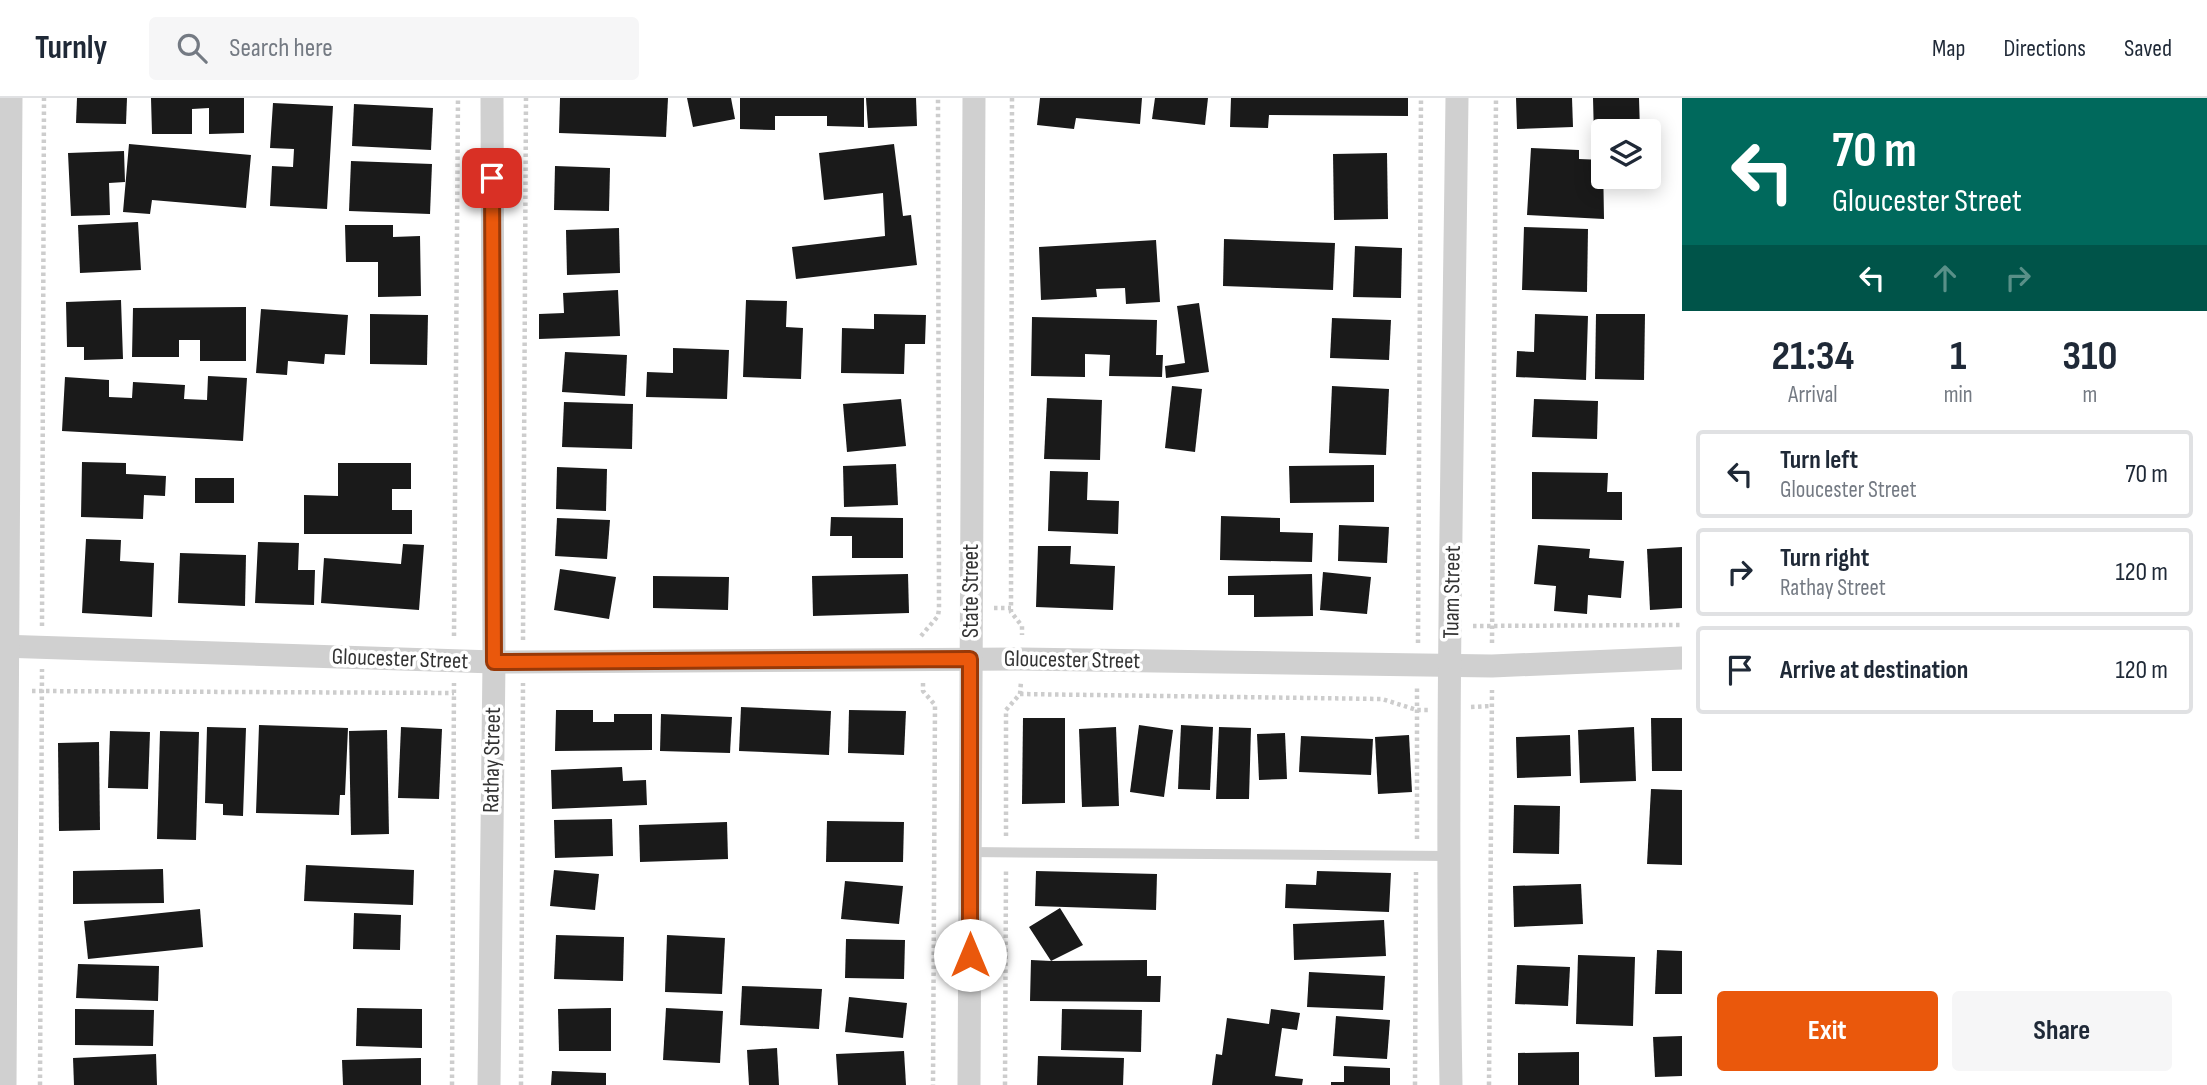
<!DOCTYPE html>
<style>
body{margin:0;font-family:"Sofia Sans Condensed",sans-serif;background:#f6f6f7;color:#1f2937;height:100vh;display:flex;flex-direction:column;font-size:26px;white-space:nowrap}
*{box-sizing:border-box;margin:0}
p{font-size:23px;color:#747a83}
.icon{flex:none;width:38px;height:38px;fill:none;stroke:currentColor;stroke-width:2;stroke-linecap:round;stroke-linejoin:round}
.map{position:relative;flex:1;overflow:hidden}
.side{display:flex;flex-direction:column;background:#fff;width:525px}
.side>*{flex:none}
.hud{background:#00695c;color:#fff;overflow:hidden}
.fabs{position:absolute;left:1591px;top:21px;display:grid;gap:14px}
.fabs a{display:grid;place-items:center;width:70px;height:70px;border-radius:7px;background:#fff;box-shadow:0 4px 18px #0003;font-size:35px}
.pin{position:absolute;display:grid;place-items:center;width:60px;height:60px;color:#fff;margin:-30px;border-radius:14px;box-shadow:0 4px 10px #0006}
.me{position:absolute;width:77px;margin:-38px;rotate:0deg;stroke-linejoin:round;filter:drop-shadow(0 0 5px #0008)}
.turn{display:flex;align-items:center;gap:24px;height:147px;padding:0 35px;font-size:32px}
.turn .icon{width:91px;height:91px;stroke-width:2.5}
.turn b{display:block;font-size:49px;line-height:60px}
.lanes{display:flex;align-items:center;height:66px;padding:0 35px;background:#0003;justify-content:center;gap:35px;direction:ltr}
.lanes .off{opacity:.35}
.eta{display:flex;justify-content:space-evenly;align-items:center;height:119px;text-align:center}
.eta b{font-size:42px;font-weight:700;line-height:49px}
.action{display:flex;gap:14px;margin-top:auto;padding:14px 35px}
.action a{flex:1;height:80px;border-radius:7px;background:#ea580c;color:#fff;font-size:28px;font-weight:700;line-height:80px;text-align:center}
.action a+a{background:#f6f6f7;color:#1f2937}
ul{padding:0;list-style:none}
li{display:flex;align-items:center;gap:21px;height:88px;margin:0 14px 10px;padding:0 21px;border:4px solid #e0e1e3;border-radius:7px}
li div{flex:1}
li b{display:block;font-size:26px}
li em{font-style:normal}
header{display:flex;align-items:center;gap:42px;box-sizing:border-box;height:98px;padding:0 35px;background:#fff;border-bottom:2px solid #e0e1e3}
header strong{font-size:33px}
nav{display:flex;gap:38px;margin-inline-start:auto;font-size:24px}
.search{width:490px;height:63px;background:#f6f6f7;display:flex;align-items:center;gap:18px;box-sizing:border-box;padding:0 24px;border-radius:7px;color:#747a83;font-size:26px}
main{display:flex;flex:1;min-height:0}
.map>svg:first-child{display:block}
</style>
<header>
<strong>Turnly</strong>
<div class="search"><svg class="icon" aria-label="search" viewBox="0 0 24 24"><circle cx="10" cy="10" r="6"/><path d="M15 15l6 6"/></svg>Search here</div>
<nav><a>Map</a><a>Directions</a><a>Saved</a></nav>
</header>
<main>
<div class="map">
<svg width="1682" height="987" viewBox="0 0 1682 987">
<rect width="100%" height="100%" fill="#fff"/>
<g fill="#1a1a1a">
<path d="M77,0h50l-1,26 -50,-1z"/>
<path d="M151,0h93v35l-35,1v-26l-17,1v25h-40z"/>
<path d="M560,0h108l-2,39 -107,-4z"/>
<path d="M687,0h44l4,21 -42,8z"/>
<path d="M740,0h124v29l-37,-1v-10h-52v14l-35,-1z"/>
<path d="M866,0h50l1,28 -49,2z"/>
<path d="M1040,0h102l-2,26 -64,-6 -2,11 -37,-4z"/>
<path d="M1155,0h53l-3,27 -53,-6z"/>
<path d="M1231,0h177v18l-139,-1 -1,13 -38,-1z"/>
<path d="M1516,0h56l1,29 -56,2z"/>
<path d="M1593,0h46l1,33h-37v6h-9z"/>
<path d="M273,5l60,3 -6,103 -57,-3 2,-40 21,1 1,-18 -24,-1z"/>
<path d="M354,6l79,4 -2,42 -79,-4z"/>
<path d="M129,46l122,11 -5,53 -94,-8 -2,14 -27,-2z"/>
<path d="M894,46l9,72 8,-1 6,50 -121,14 -4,-32 93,-11 -2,-43 -59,7 -5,-47z"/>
<path d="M1531,50l48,2v9l24,1 1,59 -77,-4z"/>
<path d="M124,53l1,31 -16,1 1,32 -39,1 -3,-63z"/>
<path d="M1387,55l1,66 -54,1 -1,-66z"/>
<path d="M351,63l81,3 -2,50 -81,-3z"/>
<path d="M555,68l55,2 -1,43 -55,-1z"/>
<path d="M138,124l3,48 -61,3 -2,-48z"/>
<path d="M345,127h48v12l27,-1 1,60 -43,1v-35h-32z"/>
<path d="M1524,129l64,2 -1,63 -65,-2z"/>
<path d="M619,130l1,45 -53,2 -1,-45z"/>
<path d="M1224,141l111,4 -2,47 -110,-4z"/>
<path d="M1156,142l4,62 -34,2 -1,-16 -29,1 1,8 -56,3 -2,-53z"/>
<path d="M1355,148l47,2 -1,50 -48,-1z"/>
<path d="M618,192l2,46 -81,3v-25l25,-1 -1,-20z"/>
<path d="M121,202l2,59 -39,1v-13h-17l-1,-45z"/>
<path d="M746,202l41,1 -1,26 17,1 -2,51 -58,-2z"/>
<path d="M1199,205l10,69 -43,6 -1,-12 20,-3 -8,-57z"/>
<path d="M246,209v54h-46v-21h-21v17h-47l1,-49z"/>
<path d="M261,211l87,6 -3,40 -20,-1 -1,10 -36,-3 -1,14 -31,-2z"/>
<path d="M370,216l58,1 -1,50 -57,-1z"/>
<path d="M874,216l52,1 -1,29h-20l-1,30 -63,-1 1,-45 32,1z"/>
<path d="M1535,216l53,2 -2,64 -70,-3 1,-26 17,1z"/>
<path d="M1596,216h49l-1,66 -49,-1z"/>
<path d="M1032,219l125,3 -1,35h7l-1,22 -53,-1 1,-21 -25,-1v23l-54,-1z"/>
<path d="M1332,220l59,2 -2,40 -59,-2z"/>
<path d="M673,250l56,2 -2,49 -81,-2 1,-25 26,1z"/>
<path d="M565,254l62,3 -2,41 -63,-4z"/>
<path d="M208,278l39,2 -4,63 -181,-10 3,-54 44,3v17l23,1 1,-16 52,3 -1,14 23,1z"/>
<path d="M1172,288l30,3 -7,63 -30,-4z"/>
<path d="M1332,288l57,3 -3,66 -57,-2z"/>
<path d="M1047,300l55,2 -2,60 -56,-1z"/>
<path d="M901,301l5,47 -59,6 -4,-48z"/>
<path d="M1534,301l64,2 -1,38 -65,-2z"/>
<path d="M564,304l69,2 -1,45 -70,-2z"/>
<path d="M82,364l44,1v11l40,2 -1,20 -21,-1 -1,24 -62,-2z"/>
<path d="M338,365h73v26h-19v21h20v24h-108v-39l34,1z"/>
<path d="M896,366l2,41 -54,2 -1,-41z"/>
<path d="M1374,367v37l-84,1 -1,-37z"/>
<path d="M557,369l50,2 -1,42 -50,-2z"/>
<path d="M1050,373l38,1 -1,28 32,1 -1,33 -70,-3z"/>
<path d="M1532,374l76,1 -1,19h15v28l-90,-1z"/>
<rect x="195" y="380" width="39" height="25"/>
<path d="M1221,418l59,2v14l33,1 -1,29 -92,-2z"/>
<path d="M831,419l72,1v40h-51v-22h-22z"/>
<path d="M557,420l53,2 -3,39 -52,-3z"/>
<path d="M1339,427l50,2 -2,36 -49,-2z"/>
<path d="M86,441l35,1 -1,21 34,2 -2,54 -70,-4z"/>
<path d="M258,444l41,1 -1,27h17l-1,35 -59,-2z"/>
<path d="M403,446l21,1 -5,65 -98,-7 3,-45 77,6z"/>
<path d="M1538,447l52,4 -1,9 35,3 -3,37 -33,-3 -1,19 -33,-3 2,-25 -22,-2z"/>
<path d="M1038,448h33l-1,18 45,2 -2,44 -77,-3z"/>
<path d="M1682,449v61l-32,2 -3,-61z"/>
<path d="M180,455l66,2 -1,51 -67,-3z"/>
<path d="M560,471l56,8 -7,42 -55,-9z"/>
<path d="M1323,474l48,5 -4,37 -47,-4z"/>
<path d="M908,476l1,39 -96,3 -1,-40z"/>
<path d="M1312,476l1,42 -59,1v-22h-26v-19z"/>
<path d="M653,478l76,1 -1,33 -75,-2z"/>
<path d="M741,609l90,4 -2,44 -90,-4z"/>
<path d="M556,612h37v12h21v-8h38v36l-97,1z"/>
<path d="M849,612l57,1 -2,44 -56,-2z"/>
<path d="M661,616l71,3 -2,36 -70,-2z"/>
<path d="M1023,620h42v85l-43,1z"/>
<path d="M1651,620h31v53h-30z"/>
<path d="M259,627l89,3 -3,67h-5l-1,20 -83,-2z"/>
<path d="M1139,627l34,5 -9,67 -34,-5z"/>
<path d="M1181,627l32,2 -3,63 -32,-1z"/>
<path d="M207,629l39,1 -3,88 -20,-1v-11l-18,-1z"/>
<path d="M401,629l41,2 -3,70 -41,-1z"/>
<path d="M1116,629l3,79 -37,1 -3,-78z"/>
<path d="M1219,629l32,1 -2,71h-33z"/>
<path d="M1634,629l2,54 -56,2 -2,-53z"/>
<path d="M387,632l2,104 -38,1 -2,-104z"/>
<path d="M110,633l40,1 -2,57 -40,-1z"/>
<path d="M160,633l39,1 -3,108 -39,-1z"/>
<path d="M1285,635l2,46 -28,1 -2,-46z"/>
<path d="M1409,637l3,57 -34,2 -3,-57z"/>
<path d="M1570,637l1,41 -54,2 -1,-41z"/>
<path d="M1301,638l72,3 -2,36 -72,-3z"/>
<path d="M99,644l1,88 -41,1 -1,-88z"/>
<path d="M622,669l1,14 23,-1 1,25 -95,4 -1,-39z"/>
<path d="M1651,691l31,1v75l-35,-1z"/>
<path d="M1514,707l46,1 -1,48 -46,-1z"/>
<path d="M612,721l1,37 -58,2 -1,-38z"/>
<path d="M827,723l77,1 -1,40h-77z"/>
<path d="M727,724l1,37 -88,3 -1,-37z"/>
<path d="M306,767l108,5 -1,35 -109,-4z"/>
<path d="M163,771l1,34 -91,1v-33z"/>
<path d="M554,772l45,4 -4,36 -45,-4z"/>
<path d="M1036,773l121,3 -1,36 -121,-4z"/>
<path d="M1317,773l74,2 -2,39 -104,-4 1,-24 30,1z"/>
<path d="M845,783l58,5 -4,38 -58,-5z"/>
<path d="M1581,786l2,40 -69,3 -1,-41z"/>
<path d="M1060,810l23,37 -32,16 96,-1v16h14l-1,26 -130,-1 1,-41 20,1 -22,-34z"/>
<path d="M200,811l3,38 -115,12 -4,-38z"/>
<path d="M354,815l47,2 -1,35 -47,-1z"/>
<path d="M1384,822l2,36 -92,4 -1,-36z"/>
<path d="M556,837l68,2 -1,44 -69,-2z"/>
<path d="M667,837l58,3 -3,56 -57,-2z"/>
<path d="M846,841l59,1 -1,39 -59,-1z"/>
<path d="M1657,852l25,1v43h-27z"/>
<path d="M1578,857l57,2 -2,69 -57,-2z"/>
<path d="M78,866l81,2 -1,35 -82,-3z"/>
<path d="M1517,867l53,2 -2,39 -53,-2z"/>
<path d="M1309,874l76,4 -2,34 -76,-3z"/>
<path d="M742,888l80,3 -3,40 -79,-4z"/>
<path d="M849,899l58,6 -4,35 -58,-6z"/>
<path d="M357,910l65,1v39l-66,-2z"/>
<path d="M611,910v43h-52l-1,-42z"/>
<path d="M666,910l57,3 -3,52 -57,-3z"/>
<path d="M75,911l79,1 -1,36 -78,-1z"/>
<path d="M1062,911l80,1 -1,42 -80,-2z"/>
<path d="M1271,911l29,4 -3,17 -15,-2 -7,48 28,3 -1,6h-90l4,-31 6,1 5,-37 42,6z"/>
<path d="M1336,918l54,4 -3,39 -54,-3z"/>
<path d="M1682,938v40l-27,1 -2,-40z"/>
<path d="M777,950l2,37h-30l-2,-35z"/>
<path d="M904,953l2,34h-68l-2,-31z"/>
<path d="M1579,954v33h-61v-32z"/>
<path d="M156,956l1,31h-83l-1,-27z"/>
<path d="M1038,958l86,2 -1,27h-86z"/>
<path d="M421,960v27h-78l-1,-25z"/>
<path d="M1344,968l46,2v17h-59v-3h13z"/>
<path d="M552,973l54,2v12h-55z"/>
</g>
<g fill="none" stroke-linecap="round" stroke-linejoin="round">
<g stroke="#cdcdcd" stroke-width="4.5" stroke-dasharray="3.5 3.5" stroke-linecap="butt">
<path d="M1012,0l-1,514 11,14v9"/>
<path d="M994,510h17"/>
<path d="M42,528l2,-528"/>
<path d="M1473,528l209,-1"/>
<path d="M454,538l4,-538"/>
<path d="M921,538l17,-20 1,-7 -1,-511"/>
<path d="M523,542l3,-542"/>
<path d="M1418,545l3,-545"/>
<path d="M1492,545l4,-545"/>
<path d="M923,585v8l12,14 -2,380"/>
<path d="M32,593l422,2"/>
<path d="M1020,596l362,5 35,11h11"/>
<path d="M1471,609l20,-1"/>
<path d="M1006,738v-126l14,-16 1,-12"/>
<path d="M1417,741v-152"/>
<path d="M40,987l2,-416"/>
<path d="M452,987l2,-402"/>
<path d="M521,987l2,-402"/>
<path d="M1005,987l1,-216"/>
<path d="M1415,987l1,-213"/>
<path d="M1489,987l3,-395"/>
</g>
<path stroke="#d0d0d0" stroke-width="10" d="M970,754l477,4"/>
<g stroke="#d0d0d0" stroke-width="23">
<path d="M0,548l494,16 527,-3 471,7 190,-8"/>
<path d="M5,987l6,-987"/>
<path d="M489,987l5,-423 -2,-564"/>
<path d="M969,987l5,-987"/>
<path d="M1451,987c-6,-329 2,-658 6,-987"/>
</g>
</g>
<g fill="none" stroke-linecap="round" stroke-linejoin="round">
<defs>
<path id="route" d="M492,80l2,484 476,-3v296"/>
</defs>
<use href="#route" stroke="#983908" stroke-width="18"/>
<use href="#route" stroke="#ea580c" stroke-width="12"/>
</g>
<g text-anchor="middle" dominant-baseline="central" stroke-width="7" stroke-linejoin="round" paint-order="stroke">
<g font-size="23" fill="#333" stroke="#fff">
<text transform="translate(971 493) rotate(-90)">State Street</text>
<text transform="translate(1452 494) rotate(-89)">Tuam Street</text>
<text transform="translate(400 561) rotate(2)">Gloucester Street</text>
<text transform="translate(1072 562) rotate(1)">Gloucester Street</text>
<text transform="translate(492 662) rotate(-89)">Rathay Street</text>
</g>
</g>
</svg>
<div class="fabs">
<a><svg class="icon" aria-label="layers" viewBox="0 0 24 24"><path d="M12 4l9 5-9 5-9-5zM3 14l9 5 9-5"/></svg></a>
</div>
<div class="pin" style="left:492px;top:80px;background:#d93025"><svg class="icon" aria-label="arrive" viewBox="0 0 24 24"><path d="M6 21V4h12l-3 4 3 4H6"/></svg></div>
<svg class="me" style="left:970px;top:857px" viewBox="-20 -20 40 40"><circle r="19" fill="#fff"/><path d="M0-13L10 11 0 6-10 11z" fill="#ea580c"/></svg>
</div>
<section class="side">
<div class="hud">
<div class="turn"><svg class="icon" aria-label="left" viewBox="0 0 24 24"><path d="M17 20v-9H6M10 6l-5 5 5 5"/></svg><div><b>70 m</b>Gloucester Street</div></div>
<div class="lanes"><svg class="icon" aria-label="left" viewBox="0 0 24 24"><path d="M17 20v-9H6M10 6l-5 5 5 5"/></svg><svg class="icon off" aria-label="ahead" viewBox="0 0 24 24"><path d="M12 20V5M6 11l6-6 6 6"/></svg><svg class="icon off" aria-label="right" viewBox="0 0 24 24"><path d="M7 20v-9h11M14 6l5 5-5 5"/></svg></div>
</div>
<div class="eta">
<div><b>21:34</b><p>Arrival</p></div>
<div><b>1</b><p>min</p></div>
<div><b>310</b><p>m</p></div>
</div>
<ul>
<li><svg class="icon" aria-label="left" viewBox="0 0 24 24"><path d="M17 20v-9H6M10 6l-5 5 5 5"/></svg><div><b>Turn left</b><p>Gloucester Street</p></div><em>70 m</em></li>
<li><svg class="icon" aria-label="right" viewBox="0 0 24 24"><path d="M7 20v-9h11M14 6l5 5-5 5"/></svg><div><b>Turn right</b><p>Rathay Street</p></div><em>120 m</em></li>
<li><svg class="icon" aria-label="arrive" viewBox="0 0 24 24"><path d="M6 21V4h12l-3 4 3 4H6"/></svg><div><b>Arrive at destination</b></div><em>120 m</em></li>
</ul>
<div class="action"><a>Exit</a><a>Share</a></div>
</section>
</main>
